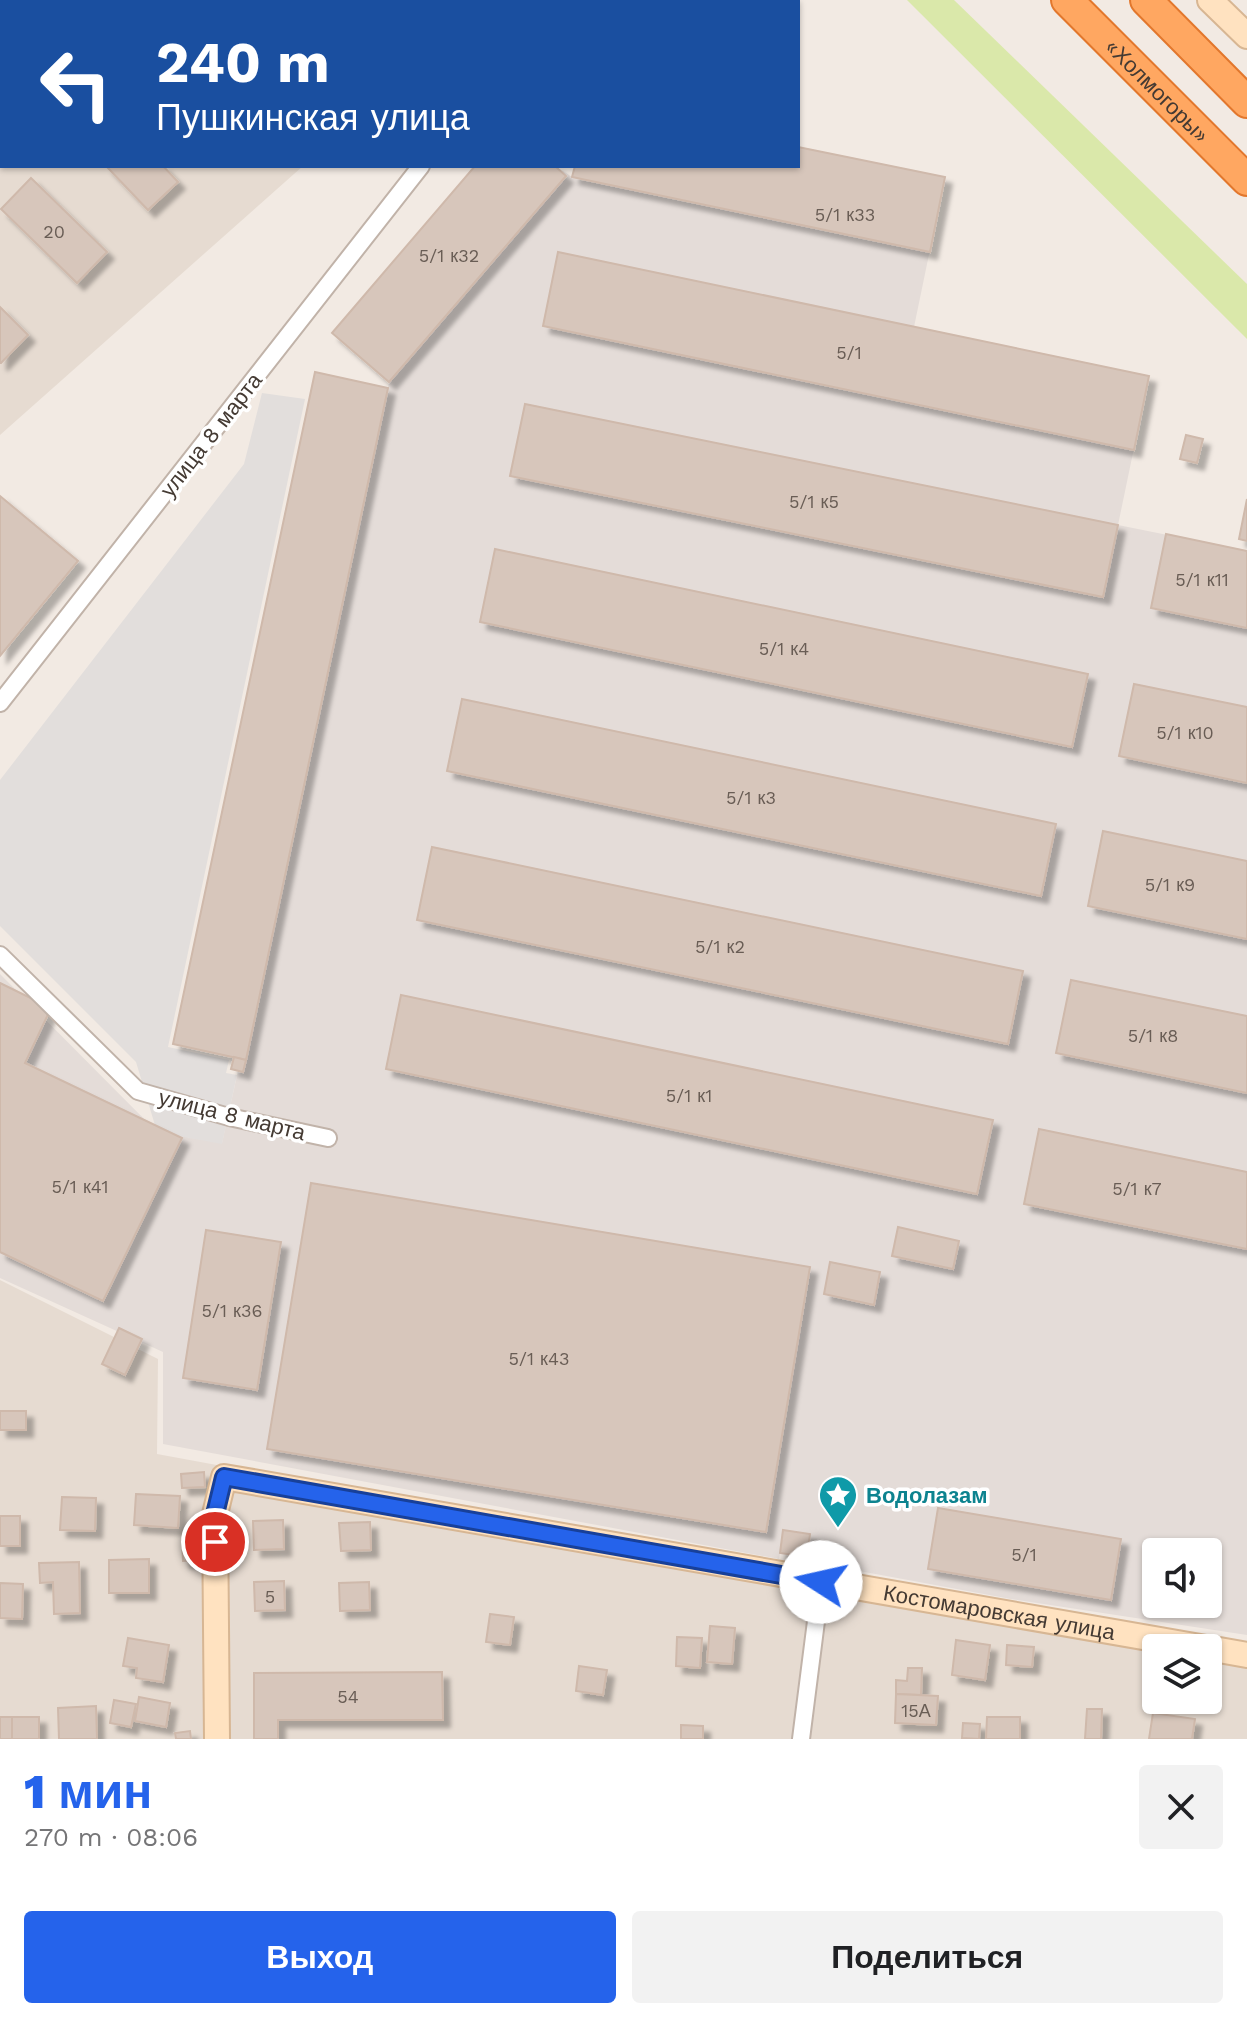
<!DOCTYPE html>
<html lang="ru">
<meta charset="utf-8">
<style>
body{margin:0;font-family:"Work Sans",sans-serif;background:#f2f2f2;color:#202124;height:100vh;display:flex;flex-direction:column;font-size:30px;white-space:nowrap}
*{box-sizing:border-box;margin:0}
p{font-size:26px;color:#757577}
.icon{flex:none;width:44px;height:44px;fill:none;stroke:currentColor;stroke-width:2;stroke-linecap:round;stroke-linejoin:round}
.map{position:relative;height:1739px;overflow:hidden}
.details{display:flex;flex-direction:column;background:#fff;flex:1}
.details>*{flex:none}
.guide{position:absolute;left:0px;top:0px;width:800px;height:168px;box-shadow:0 2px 6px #0004;background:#1a4fa0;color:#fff;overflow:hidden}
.tools{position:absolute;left:1142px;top:1538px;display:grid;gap:16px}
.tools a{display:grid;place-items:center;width:80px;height:80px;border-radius:8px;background:#fff;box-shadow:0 2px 6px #0004;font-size:40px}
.pin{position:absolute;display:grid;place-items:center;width:68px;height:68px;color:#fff;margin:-34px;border:4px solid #fff;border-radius:50%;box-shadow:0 2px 8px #0007}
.me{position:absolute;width:88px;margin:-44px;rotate:280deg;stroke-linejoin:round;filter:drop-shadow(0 0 6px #0008)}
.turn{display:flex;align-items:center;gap:28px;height:168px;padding:0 24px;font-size:36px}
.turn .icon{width:104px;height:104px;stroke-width:2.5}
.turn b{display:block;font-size:56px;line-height:68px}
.round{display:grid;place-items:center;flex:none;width:84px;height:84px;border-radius:8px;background:#f2f2f2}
.summary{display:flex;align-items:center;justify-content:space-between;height:136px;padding:0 24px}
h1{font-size:48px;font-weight:800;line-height:60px;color:#2563eb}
.primary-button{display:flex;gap:16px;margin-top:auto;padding:16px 24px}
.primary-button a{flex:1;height:92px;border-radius:8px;background:#2563eb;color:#fff;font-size:32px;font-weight:800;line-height:92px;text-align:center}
.primary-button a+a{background:#f2f2f2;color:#202124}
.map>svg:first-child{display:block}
</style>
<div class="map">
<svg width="1247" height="1739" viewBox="0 0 1247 1739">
<defs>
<filter id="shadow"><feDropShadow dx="7" dy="7" stdDeviation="2" flood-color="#0004"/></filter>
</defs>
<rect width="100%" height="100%" fill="#f2eae3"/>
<g fill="#e6dbd1" fill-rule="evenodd">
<path d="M0,0h490l-488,2v164h301l-303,269z"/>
<path d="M0,1280l158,79 -1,95 1090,201v84h-1247zM1156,1648h52v52h-52z"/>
</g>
<path fill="#e4dcd8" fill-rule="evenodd" d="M798,147l147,30 -31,150 235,49 -31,149 129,26v1084l-236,-36 -168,-31 1,-5 -64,-10 -1,6 -616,-115v-92l-163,-74v-304l157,158 65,11 16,-72 -7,-2 3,-12 -61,-13 142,-672 73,16 1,-6 -57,-49 143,-167h80l17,11 3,-11h223zM1156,1552h52v52h-52z"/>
<path fill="#dae8aa" d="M907,0h47l293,284v55z"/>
<path fill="#e2dedc" d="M262,393l43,6 -137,648 61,13 -3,13 11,2 -15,69 -65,-12 -21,-70 -136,-136v-146l244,-316z"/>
<g fill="#d7c6bb" stroke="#cfb9ab" stroke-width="2" filter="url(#shadow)">
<path d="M0,0l24,1 -22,1 -2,29z"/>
<path d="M226,0h70l2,2h-69z"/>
<path d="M798,147l147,30 -15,75 -358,-75 3,-11h223z"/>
<path d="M106,166h57l15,16 -30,28z"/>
<path d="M475,166h80l11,10 -177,206 -57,-49z"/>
<path d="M31,178l76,74 -30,31 -76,-74z"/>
<path d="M558,252l591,124 -15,74 -591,-124z"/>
<path d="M0,307l28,28 -27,28h-1z"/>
<path d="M315,372l73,16 -142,672 -73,-16z"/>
<path d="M525,404l593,121 -15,72 -593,-121z"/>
<path d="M1186,435l17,4 -6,24 -17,-4z"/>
<path d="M0,496l78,65 -78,95z"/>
<path d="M1247,499v42l-8,-2z"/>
<path d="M1166,534l81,17v77l-96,-20z"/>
<path d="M495,549l593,125 -16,73 -592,-125z"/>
<path d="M1134,684l113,23v76l-128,-27z"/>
<path d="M462,699l594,125 -15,72 -594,-125z"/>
<path d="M1103,831l144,30v78l-159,-33z"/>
<path d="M432,847l591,124 -15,73 -591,-124z"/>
<path d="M1071,980l176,36v77l-191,-40z"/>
<path d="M0,983l51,25 -26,55 157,75 -79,163 -103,-49z"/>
<path d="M401,995l592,125 -16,74 -591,-125z"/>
<path d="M234,1057l12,3 -3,12 -12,-3z"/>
<path d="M1039,1129l208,43v77l-223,-45z"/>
<path d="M311,1183l499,84 -44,265 -499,-83z"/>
<path d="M898,1227l61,14 -6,28 -61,-13z"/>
<path d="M206,1230l75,12 -24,148 -74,-12z"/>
<path d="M830,1262l50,10 -6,33 -50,-11z"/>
<path d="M119,1328l23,11 -17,36 -23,-11z"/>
<rect x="0" y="1411" width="26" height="19"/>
<path d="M204,1472l1,15 -23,1 -1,-14z"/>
<path d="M136,1494l44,2 -2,32 -44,-3z"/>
<path d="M62,1497l34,1 -1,33 -35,-1z"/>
<path d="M938,1508l183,31 -10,61 -183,-31z"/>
<rect x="0" y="1516" width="20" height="30"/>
<path d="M283,1520l1,29 -30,1 -1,-29z"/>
<path d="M370,1522l1,28 -30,1 -2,-28z"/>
<path d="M783,1530l27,4 -3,23 -27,-4z"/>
<path d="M204,1539l1,21 -22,1 -1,-21z"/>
<path d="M149,1559v34h-40v-33z"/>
<path d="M79,1562l1,51 -26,1 -1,-32 -13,1 -1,-20z"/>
<path d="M284,1581l1,29 -30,1 -1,-29z"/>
<path d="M369,1582l1,28 -30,1 -1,-28z"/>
<path d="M0,1583l23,1 -1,35 -22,-1z"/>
<path d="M490,1614l24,3 -4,28 -24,-3z"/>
<path d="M710,1626l25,2 -3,36 -25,-2z"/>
<path d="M677,1637l25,1 -2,30 -24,-2z"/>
<path d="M128,1638l41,7 -6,37 -27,-4 1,-10 -14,-2z"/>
<path d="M956,1640l34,5 -5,35 -33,-5z"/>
<path d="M1007,1645l27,2 -2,20 -26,-2z"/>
<path d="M579,1666l28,4 -4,25 -27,-4z"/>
<path d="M908,1668h14l-1,27 -25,-1v-14l11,1z"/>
<path d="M442,1672l1,48h-165v19h-24v-66z"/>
<path d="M896,1694l42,2 -2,29 -41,-2z"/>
<path d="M139,1697l31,6 -4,24 -31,-6z"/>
<path d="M114,1700l22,4 -5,23 -21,-4z"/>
<path d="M96,1706l1,33h-38l-1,-31z"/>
<path d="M1087,1709h15l-1,30h-16z"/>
<path d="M1153,1713l42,6 -3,20h-43z"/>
<rect x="0" y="1717" width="12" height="22"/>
<rect x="12" y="1717" width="27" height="22"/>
<path d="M987,1717h33v22h-34z"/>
<path d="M963,1723l17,1 -1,15 -17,-1z"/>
<path d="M681,1725l22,1v13h-22z"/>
<path d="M190,1731l1,8h-15l-1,-6z"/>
</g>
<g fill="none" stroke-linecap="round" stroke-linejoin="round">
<defs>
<g id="street">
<path d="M547,2l2,-2"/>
<path d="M0,703l421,-537"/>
<path d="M0,955l138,136 91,26 99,21"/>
<path d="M801,1739l20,-157"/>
</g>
<g id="secondary">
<path d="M1210,0l37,36"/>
<path d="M1208,1648l39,7"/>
<path id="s1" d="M217,1739l-2,-225 9,-37 982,171"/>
</g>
<g id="highway">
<path id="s2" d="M1067,0l180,180"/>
<path d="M1146,0l101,102"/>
</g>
</defs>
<use href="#street" stroke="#c1b3a9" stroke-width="20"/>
<use href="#secondary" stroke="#d7b693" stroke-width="28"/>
<use href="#highway" stroke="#e2772d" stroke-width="34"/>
<use href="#street" stroke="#fff" stroke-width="16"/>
<use href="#secondary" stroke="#ffe2c0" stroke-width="24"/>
<use href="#highway" stroke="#ffa761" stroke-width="30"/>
</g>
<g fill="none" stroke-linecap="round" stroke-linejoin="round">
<defs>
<path id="route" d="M215,1542v-28l9,-37 597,105"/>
</defs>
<use href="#route" stroke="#184099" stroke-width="20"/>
<use href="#route" stroke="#2563eb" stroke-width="14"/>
</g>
<defs>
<symbol id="sight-pin" viewBox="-11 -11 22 30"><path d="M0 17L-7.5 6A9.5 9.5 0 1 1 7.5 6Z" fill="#0f9aa8" stroke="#fff"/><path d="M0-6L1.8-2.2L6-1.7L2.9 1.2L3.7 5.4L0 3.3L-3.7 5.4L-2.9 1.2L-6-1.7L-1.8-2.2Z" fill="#fff"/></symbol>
</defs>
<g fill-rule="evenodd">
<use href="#sight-pin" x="816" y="1473" width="44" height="60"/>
</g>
<g text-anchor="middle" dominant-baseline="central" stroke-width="7" stroke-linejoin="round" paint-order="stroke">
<g font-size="18" fill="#695d55">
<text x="845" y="214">5/1 к33</text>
<text x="54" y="231">20</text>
<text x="449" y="255">5/1 к32</text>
<text x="849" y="352">5/1</text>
<text x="814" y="501">5/1 к5</text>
<text x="1202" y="579">5/1 к11</text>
<text x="784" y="648">5/1 к4</text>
<text x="1185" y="732">5/1 к10</text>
<text x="751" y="797">5/1 к3</text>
<text x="1170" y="884">5/1 к9</text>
<text x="720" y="946">5/1 к2</text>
<text x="1153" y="1035">5/1 к8</text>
<text x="689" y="1095">5/1 к1</text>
<text x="80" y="1186">5/1 к41</text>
<text x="1137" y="1188">5/1 к7</text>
<text x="232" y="1310">5/1 к36</text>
<text x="539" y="1358">5/1 к43</text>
<text x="1024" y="1554">5/1</text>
<text x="270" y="1596">5</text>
<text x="348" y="1696">54</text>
<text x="916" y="1710">15А</text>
</g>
<g font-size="22" fill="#443a33" stroke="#fff">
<text stroke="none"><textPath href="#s2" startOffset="128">«Холмогоры»</textPath></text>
<text transform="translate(211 435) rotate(-52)">улица 8 марта</text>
<text transform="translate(232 1115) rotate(14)">улица 8 марта</text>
<text stroke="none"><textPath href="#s1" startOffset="1050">Костомаровская улица</textPath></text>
</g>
<g font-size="22" font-weight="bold" fill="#0d838f" stroke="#fff" text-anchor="start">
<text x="866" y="1495">Водолазам</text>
</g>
</g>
</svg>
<div class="tools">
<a><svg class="icon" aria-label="sound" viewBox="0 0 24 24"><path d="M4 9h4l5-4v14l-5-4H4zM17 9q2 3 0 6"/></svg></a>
<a><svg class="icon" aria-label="layers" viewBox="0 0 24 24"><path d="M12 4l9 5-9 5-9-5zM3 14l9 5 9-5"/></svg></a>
</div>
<div class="pin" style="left:215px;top:1542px;background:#d93025"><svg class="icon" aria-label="arrive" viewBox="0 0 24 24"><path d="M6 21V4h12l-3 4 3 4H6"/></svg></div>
<svg class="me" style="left:821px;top:1582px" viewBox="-20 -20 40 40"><circle r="19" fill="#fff"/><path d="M0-13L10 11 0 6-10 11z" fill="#2563eb"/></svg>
<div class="guide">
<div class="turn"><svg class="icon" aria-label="left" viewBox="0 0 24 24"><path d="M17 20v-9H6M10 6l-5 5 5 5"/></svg><div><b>240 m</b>Пушкинская улица</div></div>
</div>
</div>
<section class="details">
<div class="summary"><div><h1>1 мин</h1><p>270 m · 08:06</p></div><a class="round"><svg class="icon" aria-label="close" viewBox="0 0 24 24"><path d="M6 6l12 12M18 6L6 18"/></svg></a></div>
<div class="primary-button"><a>Выход</a><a>Поделиться</a></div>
</section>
